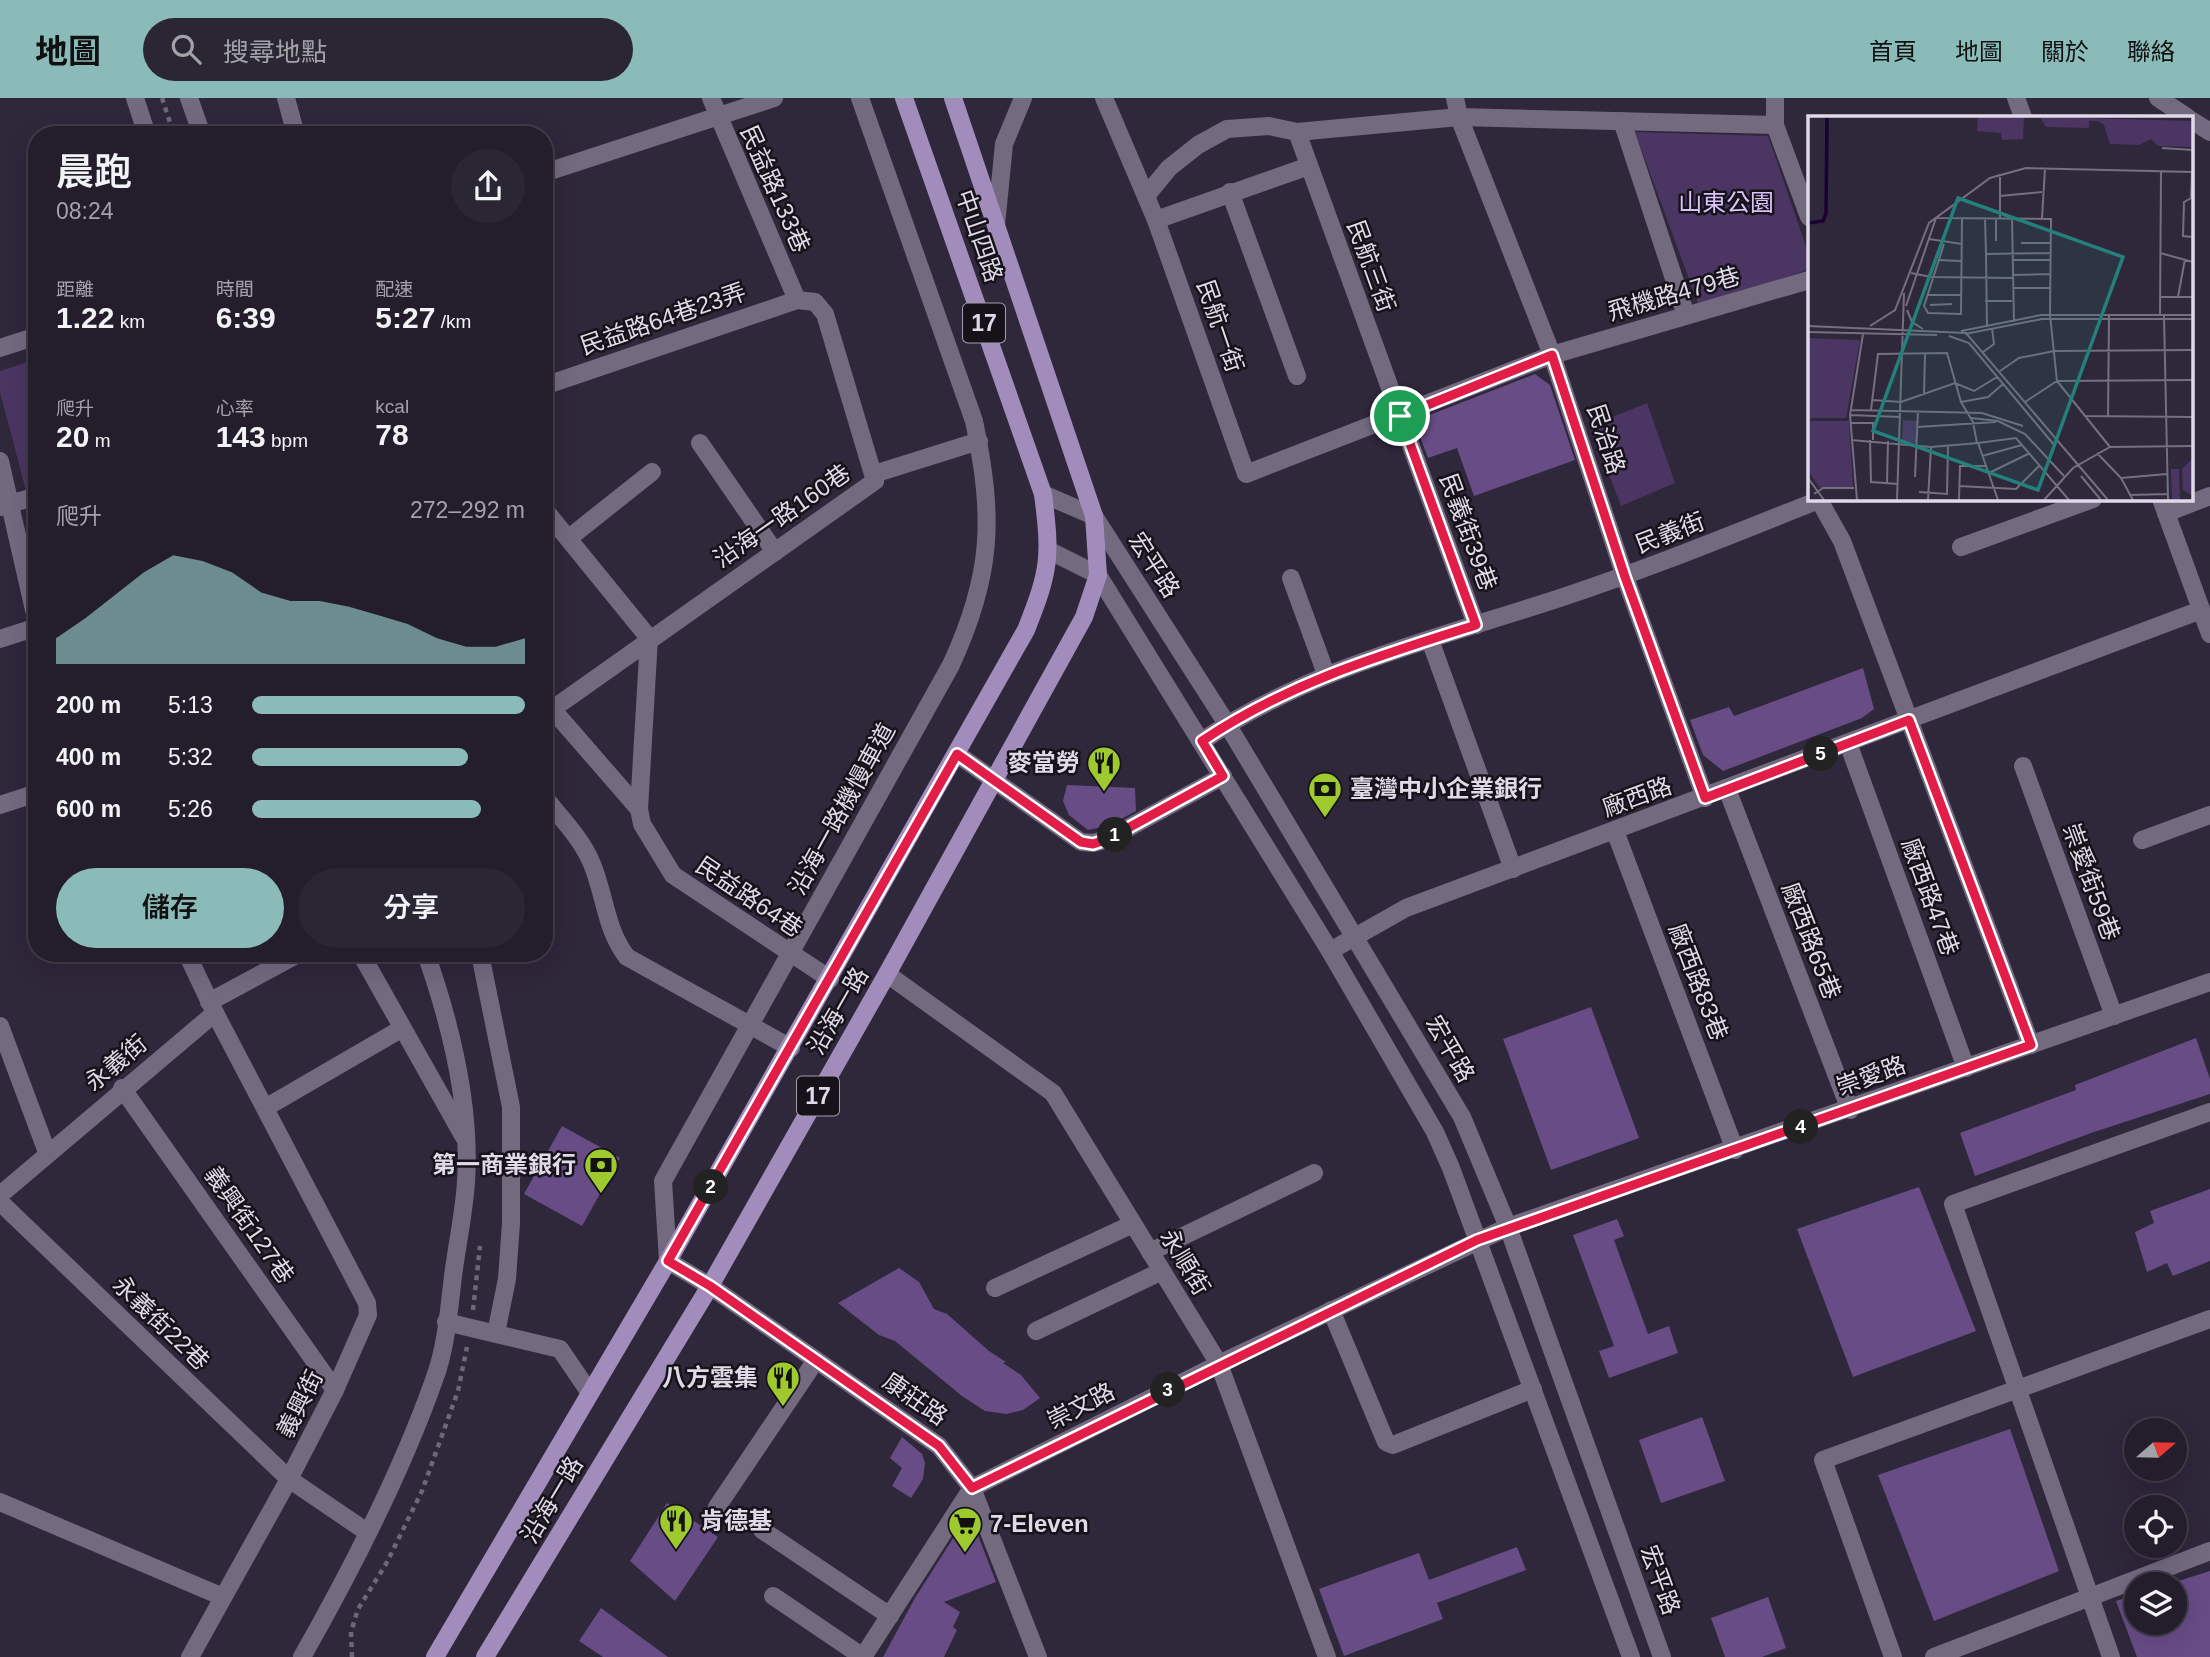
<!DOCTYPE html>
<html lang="zh-TW">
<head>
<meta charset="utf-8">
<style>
	:root { --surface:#231d2c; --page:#2b2634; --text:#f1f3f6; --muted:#a3a2a9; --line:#403b48; --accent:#8bbbb9 }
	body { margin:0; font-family:Helvetica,"Noto Sans TC",sans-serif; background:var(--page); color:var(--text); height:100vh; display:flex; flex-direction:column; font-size:26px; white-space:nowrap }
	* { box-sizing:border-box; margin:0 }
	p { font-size:23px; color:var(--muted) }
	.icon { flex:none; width:38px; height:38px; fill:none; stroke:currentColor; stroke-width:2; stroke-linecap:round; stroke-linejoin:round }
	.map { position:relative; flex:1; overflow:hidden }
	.details { position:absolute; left:28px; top:28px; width:525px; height:836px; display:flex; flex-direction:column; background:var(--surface); border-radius:28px; box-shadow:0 7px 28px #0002,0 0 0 2px var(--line) }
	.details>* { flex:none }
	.needle { width:46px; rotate:70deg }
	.controls { position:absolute; left:2124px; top:1320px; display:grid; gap:14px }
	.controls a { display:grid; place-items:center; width:63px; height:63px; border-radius:50%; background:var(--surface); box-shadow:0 7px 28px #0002,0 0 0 2px var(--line); font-size:35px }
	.pin { position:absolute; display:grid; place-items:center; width:60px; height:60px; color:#fff; margin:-30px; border:4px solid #fff; border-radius:50%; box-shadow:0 2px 7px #0007 }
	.km { position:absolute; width:35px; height:35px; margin:-18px; border-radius:50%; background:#222; color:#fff; font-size:19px; line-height:35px; text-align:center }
	.round { display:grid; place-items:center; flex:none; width:74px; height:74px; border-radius:37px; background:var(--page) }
	.overview { display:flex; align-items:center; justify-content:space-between; height:119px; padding:0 28px }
	h1 { font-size:38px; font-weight:600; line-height:52px }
	.figures { display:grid; grid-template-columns:repeat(3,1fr); gap:10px; height:119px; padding:7px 28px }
	.figures div { display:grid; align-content:center }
	.figures b { font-size:30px; font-weight:600 }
	.figures small { font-size:19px; font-weight:400 }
	.figures p { font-size:19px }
	.chart { height:196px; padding:14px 28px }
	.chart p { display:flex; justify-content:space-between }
	.chart svg { width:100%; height:126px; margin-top:7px; fill:var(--accent); opacity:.7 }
	.action { display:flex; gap:14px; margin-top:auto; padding:14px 28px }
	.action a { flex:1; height:80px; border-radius:42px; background:var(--accent); color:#111; font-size:28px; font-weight:600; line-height:80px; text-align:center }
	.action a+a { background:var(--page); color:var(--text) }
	ul { padding:0 28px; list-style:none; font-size:23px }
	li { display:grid; grid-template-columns:112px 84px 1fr; align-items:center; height:52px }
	li i { height:18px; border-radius:9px; background:var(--accent) }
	header { display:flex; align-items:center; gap:42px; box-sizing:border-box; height:98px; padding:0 35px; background:var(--accent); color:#111 }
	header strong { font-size:33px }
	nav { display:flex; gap:38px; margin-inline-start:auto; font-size:24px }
	.search { width:490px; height:63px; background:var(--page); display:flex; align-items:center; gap:18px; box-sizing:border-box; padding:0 24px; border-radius:38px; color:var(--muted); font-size:26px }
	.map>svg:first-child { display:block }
	.green { fill:#4b3562 }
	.building { fill:#674c86 }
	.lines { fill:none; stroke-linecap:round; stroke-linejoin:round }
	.path { stroke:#6e6778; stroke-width:4.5; stroke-dasharray:5 5; stroke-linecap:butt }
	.minor { stroke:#736a80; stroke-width:18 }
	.major { stroke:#a18cbb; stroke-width:18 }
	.route-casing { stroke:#fff; stroke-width:14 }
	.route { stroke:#e11d48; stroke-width:9 }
	.labels { text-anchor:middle; stroke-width:5; stroke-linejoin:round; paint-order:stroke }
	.shield { fill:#16121a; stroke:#a39eaa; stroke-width:2 }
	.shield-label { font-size:23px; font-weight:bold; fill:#dfdae7 }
	.street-label { font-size:24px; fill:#dfdae7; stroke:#16121a }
	.park-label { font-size:24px; fill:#d9c2f6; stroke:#16121a }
	.poi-label { font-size:24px; font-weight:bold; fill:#dfdae7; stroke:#16121a; text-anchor:end }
	.inset-river { fill:none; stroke:#1c0033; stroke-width:3.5 }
	.inset-road { fill:none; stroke:#756f7f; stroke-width:2 }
	.view { fill:#24807a; fill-opacity:0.15; stroke:#24807a; stroke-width:3.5 }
	.inset-edge { fill:none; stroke:#dfdae7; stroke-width:3.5 }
</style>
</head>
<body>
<header>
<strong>地圖</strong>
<div class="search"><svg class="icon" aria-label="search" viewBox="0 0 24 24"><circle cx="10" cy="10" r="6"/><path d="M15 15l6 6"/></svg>搜尋地點</div>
<nav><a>首頁</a><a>地圖</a><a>關於</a><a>聯絡</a></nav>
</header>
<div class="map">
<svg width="2210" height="1559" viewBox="0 0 2210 1559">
	<rect width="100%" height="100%" fill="#2f273a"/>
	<!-- green -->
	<g class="green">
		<polygon points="1635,34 1768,38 1809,157 1809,171 1700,211"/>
		<polygon points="37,261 37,390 26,393 0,294 0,273"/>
		<polygon points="1647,305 1675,385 1621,408 1590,328"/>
	</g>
	<!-- building -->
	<g class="building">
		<polygon points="1535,276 1550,287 1575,362 1474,398 1457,350 1428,360 1414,323"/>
		<polygon points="1863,570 1874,611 1862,620 1723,673 1703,657 1690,622 1729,609 1734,618"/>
		<polygon points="1067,687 1135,690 1136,713 1108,728 1088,732 1069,717 1063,703"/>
		<polygon points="1591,909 1639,1040 1551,1072 1503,941"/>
		<polygon points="2196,940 2210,981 2210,996 2091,1035 1975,1078 1960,1035 2076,992 2075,987"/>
		<polygon points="562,1028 620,1060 582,1128 524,1096"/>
		<polygon points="1919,1089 1976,1233 1853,1279 1797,1131"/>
		<polygon points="2210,1091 2210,1163 2173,1178 2167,1165 2147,1174 2135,1134 2154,1125 2150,1113"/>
		<polygon points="1617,1121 1624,1138 1614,1142 1648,1236 1669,1228 1678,1255 1609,1280 1599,1253 1614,1248 1573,1137"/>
		<polygon points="899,1170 919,1184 934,1211 947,1216 989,1253 1006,1264 1003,1265 1021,1277 1040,1300 1023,1312 1006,1316 985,1313 962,1298 895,1243 879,1237 838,1205"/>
		<polygon points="1702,1319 1725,1383 1661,1405 1639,1342"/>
		<polygon points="2010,1331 2059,1473 1934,1523 1878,1377"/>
		<polygon points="902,1339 922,1356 925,1365 923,1381 911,1400 892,1388 902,1370 890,1360"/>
		<polygon points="667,1405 718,1439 675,1503 630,1463"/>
		<polygon points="971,1429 976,1432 996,1484 944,1504 960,1514 953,1529 957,1532 944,1559 883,1559 915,1500 959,1431"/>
		<polygon points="1517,1449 1526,1472 1437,1505 1443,1521 1344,1558 1319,1491 1419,1455 1429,1482"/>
		<polygon points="2210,1473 2210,1559 2137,1559 2116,1503 2137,1496 2137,1524 2175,1524 2175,1484"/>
		<polygon points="1768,1499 1786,1550 1762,1559 1725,1559 1711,1520"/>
		<polygon points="601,1510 668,1559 603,1559 579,1543"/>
	</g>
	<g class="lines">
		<!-- path -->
		<g class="path">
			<polyline points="162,0 174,37"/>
			<polyline points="473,1212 480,1148"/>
			<polyline points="352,1559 351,1534 358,1511 386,1466 422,1393 458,1293 467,1249"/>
		</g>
		<!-- minor -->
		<g class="minor">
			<polyline points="135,0 147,37"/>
			<polyline points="189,0 202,37"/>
			<polyline points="286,0 296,37"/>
			<polyline points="711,0 797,202"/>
			<path d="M860,0L974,323C994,419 993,476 951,567L663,1083L668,1163L710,1188L939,1348L972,1390L1038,1559"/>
			<polyline points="1104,0 1156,122 1246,376 1552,257 1809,182"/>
			<polyline points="1455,0 1459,19 1552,257 1625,479 1705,700"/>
			<polyline points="1775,0 1775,27 1809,119"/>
			<polyline points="2016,0 2023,19"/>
			<polyline points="2158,0 2187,19"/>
			<polyline points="2191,22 2210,34"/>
			<polyline points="1622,23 1686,217"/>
			<polyline points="1297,34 1476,527"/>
			<polyline points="544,75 774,0"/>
			<polyline points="1230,94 1297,278"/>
			<polyline points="1146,98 1169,70 1198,47 1227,31 1269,28 1297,34 1459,19 1775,27"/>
			<polyline points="1156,122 1309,68"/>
			<polyline points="996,127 1004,46 1023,0"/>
			<polyline points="0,250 37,238"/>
			<polyline points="544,288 797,202 815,204 825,216 875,383 544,617"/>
			<polyline points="700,345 775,454"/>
			<polyline points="0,363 37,525"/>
			<polyline points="874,376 979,343"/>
			<polyline points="1043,396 1094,418 1227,626 1462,1019 1508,1129 1662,1559"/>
			<polyline points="2161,401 2210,536"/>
			<polyline points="0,409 37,398"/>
			<polyline points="544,411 649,540 639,711 642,726 673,777 830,881"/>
			<polyline points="2166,415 2210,398"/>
			<polyline points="569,440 652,374"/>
			<polyline points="1961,449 2093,401"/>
			<polyline points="1050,453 1098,477 1330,853 1435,1034 1451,1070 1631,1559"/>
			<polyline points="1291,480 1326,576"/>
			<polyline points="0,541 37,529"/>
			<polyline points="1430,542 1513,771"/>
			<polyline points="552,611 639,711"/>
			<path d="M1202,643C1309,570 1438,540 1560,500C1648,471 1733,436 1819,402L1842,443L2031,947"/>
			<polyline points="1848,645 1966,970"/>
			<polyline points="957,656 1081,744 1093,745 1108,741 1223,678"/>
			<polyline points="2023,668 2114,918"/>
			<polyline points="1727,691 1850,1012"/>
			<path d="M544,699C561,720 582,741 592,766C605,797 606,833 627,859L791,950"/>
			<polyline points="0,707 37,695"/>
			<polyline points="1615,733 1735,1052"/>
			<polyline points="2142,742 2210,717"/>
			<polyline points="1330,853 1406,810 2201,512"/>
			<polyline points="361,856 464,1039"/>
			<polyline points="480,856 511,1009 511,1125 507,1181 496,1235"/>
			<polyline points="887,876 1053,995 1219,1266 1327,1559"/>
			<polyline points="209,904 298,856"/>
			<polyline points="0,928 47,1054"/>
			<polyline points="122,990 335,1292"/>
			<polyline points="265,1010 401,931"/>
			<polyline points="0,1097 215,915 187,856"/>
			<polyline points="0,1104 289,1381 367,1434"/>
			<polyline points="1150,1154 1314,1075"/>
			<polyline points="995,1190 1133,1126"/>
			<polyline points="1331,1212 1386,1344 1393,1347 1533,1291"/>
			<polyline points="446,1224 560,1251 590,1295"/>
			<polyline points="1036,1233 1162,1173"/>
			<polyline points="0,1404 223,1499"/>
			<polyline points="717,1409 816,1262"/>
			<polyline points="762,1432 890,1518"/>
			<polyline points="773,1498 863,1559 972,1390 1219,1266 1508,1129 2210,884"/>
			<polyline points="190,1559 289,1381 335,1292 368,1217 367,1205 215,915"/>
			<path d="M302,1559C352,1471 400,1378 434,1282C446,1251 449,1212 453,1178C457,1147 464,1115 466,1084C471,1008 451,927 426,856"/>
			<polyline points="1893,1559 1823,1362 2210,1221"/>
			<polyline points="1934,1559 2210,1453"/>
			<polyline points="2111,1559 1953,1106 2210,1014"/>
		</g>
		<!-- major -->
		<g class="major">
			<path d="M435,1559L668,1163L1026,532C1050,472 1051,459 1043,396L904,0"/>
			<polyline points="485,1559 710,1188 887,876 1084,519 1098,477 1094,418 953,0"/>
		</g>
	</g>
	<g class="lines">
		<!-- route casing -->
		<g class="route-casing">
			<path id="route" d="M1552,257L1625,479L1705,700L1909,622L2031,947L1477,1142L972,1390L939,1348L710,1188L668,1163L957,656L1081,744L1093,746L1108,741L1223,678L1202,643C1288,585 1378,558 1476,527L1400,318Z"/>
		</g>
		<!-- route -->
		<use href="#route" class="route"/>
	</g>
	<!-- icons -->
	<defs>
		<g id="restaurant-pin" transform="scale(1.75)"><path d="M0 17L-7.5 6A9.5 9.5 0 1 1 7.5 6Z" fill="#9eca2f" stroke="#16121a"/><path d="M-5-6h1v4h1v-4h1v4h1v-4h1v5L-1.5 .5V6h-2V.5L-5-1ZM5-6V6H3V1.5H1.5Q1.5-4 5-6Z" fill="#111"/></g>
		<g id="bank-pin" transform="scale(1.75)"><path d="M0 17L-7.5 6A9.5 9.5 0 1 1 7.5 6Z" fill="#9eca2f" stroke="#16121a"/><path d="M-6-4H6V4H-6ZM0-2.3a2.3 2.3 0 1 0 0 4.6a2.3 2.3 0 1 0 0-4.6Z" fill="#111"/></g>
		<g id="supermarket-pin" transform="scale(1.75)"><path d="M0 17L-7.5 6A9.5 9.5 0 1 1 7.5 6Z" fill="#9eca2f" stroke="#16121a"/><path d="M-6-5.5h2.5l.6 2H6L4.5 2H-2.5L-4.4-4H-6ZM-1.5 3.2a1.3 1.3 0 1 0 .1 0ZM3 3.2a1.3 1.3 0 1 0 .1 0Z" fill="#111"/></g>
	</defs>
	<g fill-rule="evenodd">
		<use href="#restaurant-pin" x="1104" y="665"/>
		<use href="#bank-pin" x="1325" y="691"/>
		<use href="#bank-pin" x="601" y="1067"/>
		<use href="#restaurant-pin" x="783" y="1280"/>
		<use href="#restaurant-pin" x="676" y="1423"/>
		<use href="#supermarket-pin" x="965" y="1426"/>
	</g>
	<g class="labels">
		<!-- shield labels -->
		<g class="shield">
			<rect x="963" y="205.5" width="42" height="39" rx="5"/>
			<rect x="797" y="978.5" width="42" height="39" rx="5"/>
		</g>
		<g class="shield-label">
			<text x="984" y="233">17</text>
			<text x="818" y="1006">17</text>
		</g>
		<!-- street labels -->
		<g class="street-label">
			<text transform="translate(775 91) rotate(66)" y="8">民益路133巷</text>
			<text transform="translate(979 138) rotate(71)" y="8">中山四路</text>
			<text transform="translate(1371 168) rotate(70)" y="8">民航三街</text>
			<text transform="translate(1674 196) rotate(-16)" y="8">飛機路479巷</text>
			<text transform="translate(663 221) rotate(-19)" y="8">民益路64巷23弄</text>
			<text transform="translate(1220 228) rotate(71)" y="8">民航一街</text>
			<text transform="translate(1606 341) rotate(72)" y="8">民治路</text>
			<text transform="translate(782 418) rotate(-35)" y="8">沿海一路160巷</text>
			<text transform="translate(1468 434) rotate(70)" y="8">民義街39巷</text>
			<text transform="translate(1670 435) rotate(-21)" y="8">民義街</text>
			<text transform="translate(1154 467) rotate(57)" y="8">宏平路</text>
			<text transform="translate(1637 699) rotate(-20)" y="8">廠西路</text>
			<text transform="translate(842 711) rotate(-61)" y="8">沿海一路機慢車道</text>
			<text transform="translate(2091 784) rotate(70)" y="8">崇愛街59巷</text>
			<text transform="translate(749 799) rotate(34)" y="8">民益路64巷</text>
			<text transform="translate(1930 799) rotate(70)" y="8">廠西路47巷</text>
			<text transform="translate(1811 843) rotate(69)" y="8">廠西路65巷</text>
			<text transform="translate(1698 884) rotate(69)" y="8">廠西路83巷</text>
			<text transform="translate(838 913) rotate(-60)" y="8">沿海一路</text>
			<text transform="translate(1450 951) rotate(60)" y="8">宏平路</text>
			<text transform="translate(116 965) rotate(-40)" y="8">永義街</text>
			<text transform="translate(1871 978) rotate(-20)" y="8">崇愛路</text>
			<text transform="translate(249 1127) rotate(55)" y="8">義興街127巷</text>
			<text transform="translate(1185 1164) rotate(59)" y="8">永順街</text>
			<text transform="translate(161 1225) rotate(44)" y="8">永義街22巷</text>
			<text transform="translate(915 1301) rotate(35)" y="8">康莊路</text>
			<text transform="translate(300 1306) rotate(-63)" y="8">義興街</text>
			<text transform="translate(1081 1308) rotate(-27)" y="8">崇文路</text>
			<text transform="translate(552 1402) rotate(-59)" y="8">沿海一路</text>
			<text transform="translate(1660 1482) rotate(70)" y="8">宏平路</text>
		</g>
		<!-- park labels -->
		<g class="park-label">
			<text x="1726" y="113">山東公園</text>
		</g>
		<!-- poi labels -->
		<g class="poi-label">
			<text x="1080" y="673">麥當勞</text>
			<text x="1350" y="699" text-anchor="start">臺灣中小企業銀行</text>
			<text x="576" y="1075">第一商業銀行</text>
			<text x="758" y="1288">八方雲集</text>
			<text x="700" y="1431" text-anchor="start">肯德基</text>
			<text x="990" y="1434" text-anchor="start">7-Eleven</text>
		</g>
	</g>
	<!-- overview -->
	<g transform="translate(1808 18)">
		<rect width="385" height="385" fill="#2f273a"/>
		<path d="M170,1H216L215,23L194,24L193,17L169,15ZM232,1L385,5V31L350,30L343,23L331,29L302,28L296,9L290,5H281V12L238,11ZM0,222L52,224L38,302H0ZM95,304L109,305L108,327L94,326ZM0,305H41L45,371L12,372L0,355ZM385,342V380L375,374L374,353ZM363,353H371L372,384H364Z" fill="#4b3562"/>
		<path class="inset-river" d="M0,107L15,105L18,97L19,1"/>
		<path class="inset-road" d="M354,32L385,34M192,58V102M192,80L234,76M383,81L384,56M385,81L376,86L375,120L385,121M129,102L243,103L242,199L249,265L302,331M177,102L178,138M188,102V125M204,102L206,206M234,102L237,52M121,123L154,128M213,127H243M136,128L116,190L120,197L153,198L154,102M352,137L385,146M130,144L153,145M204,144H243M103,157L123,161L205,162M204,159L243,158M205,172H243M119,179H153M352,181H385M370,181L377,143M177,185H204M122,189L144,188M98,190L128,102M99,194L104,206L115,213M352,199L353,55M356,200L360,384M0,210L158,217L300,384M62,210L87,194L121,107L182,62L218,52L385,56M179,211L178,138L243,137M153,215L233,199H385M0,216L129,219M157,218L234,203H385M141,220L161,227L247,330M175,236L186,228L184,212M192,255L211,242L246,235L385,234M116,278L117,238M64,284L93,286L147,267L166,275L189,261M153,286L180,281L195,268M217,286L249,265L385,264M43,294L174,297L215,310M63,294L70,238L139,237L153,286L165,306L169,327M42,299L93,301M276,300L385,301M300,301L301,200M163,302L190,305L217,318L256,360M42,307H65V324M109,311L188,306M43,324L123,331L170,327L190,384M62,324L63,366L90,368M170,327L208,322L261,384M289,337L313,362M174,340L214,329M181,357L222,337M273,360L293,384M107,361L110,295M0,362L16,384M313,362L359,358M313,362L325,384M79,367L80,325M151,370L208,373L232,349M111,376L139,378L140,329M6,378L15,372H46M321,379L360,378M49,384L42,299L55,218M89,384L96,177M120,384L123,331M151,384L152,350H178M236,384L265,352L302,331L385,330"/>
		<path class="view" d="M150,82L315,141L230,374L65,315Z"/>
		<rect width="385" height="385" class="inset-edge"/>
	</g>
</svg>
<div class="controls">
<a><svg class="needle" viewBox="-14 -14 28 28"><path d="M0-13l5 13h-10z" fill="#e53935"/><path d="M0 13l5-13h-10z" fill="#a3a2a9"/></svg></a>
<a><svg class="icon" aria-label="locate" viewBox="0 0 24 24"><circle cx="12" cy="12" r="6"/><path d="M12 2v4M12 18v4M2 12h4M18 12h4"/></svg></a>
<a><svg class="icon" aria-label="layers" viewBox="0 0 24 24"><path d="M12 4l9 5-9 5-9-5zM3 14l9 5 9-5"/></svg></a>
</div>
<div class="pin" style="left:1400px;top:318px;background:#1e9e55"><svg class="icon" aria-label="arrive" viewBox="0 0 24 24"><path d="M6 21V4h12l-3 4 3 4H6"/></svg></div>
<b class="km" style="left:1115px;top:737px">1</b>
<b class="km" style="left:711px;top:1089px">2</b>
<b class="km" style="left:1168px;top:1292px">3</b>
<b class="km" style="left:1801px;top:1029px">4</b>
<b class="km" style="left:1821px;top:656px">5</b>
<section class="details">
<div class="overview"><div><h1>晨跑</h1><p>08:24</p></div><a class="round"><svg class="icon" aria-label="share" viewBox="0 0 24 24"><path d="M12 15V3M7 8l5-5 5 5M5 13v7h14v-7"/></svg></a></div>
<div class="figures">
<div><p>距離</p><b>1.22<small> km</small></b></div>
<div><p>時間</p><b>6:39</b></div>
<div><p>配速</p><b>5:27<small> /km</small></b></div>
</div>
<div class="figures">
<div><p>爬升</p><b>20<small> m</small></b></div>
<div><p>心率</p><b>143<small> bpm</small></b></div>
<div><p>kcal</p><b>78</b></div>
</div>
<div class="chart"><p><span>爬升</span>272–292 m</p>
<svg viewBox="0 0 160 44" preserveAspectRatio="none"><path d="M0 44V35L10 28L20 20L30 12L40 6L50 8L60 12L70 19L80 22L90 22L100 24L110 27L120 30L130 35L140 38L150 38L160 35V44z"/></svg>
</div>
<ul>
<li><b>200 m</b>5:13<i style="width:100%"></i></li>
<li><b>400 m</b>5:32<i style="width:79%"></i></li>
<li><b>600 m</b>5:26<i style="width:84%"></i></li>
</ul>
<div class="action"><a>儲存</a><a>分享</a></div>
</section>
</div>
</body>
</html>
